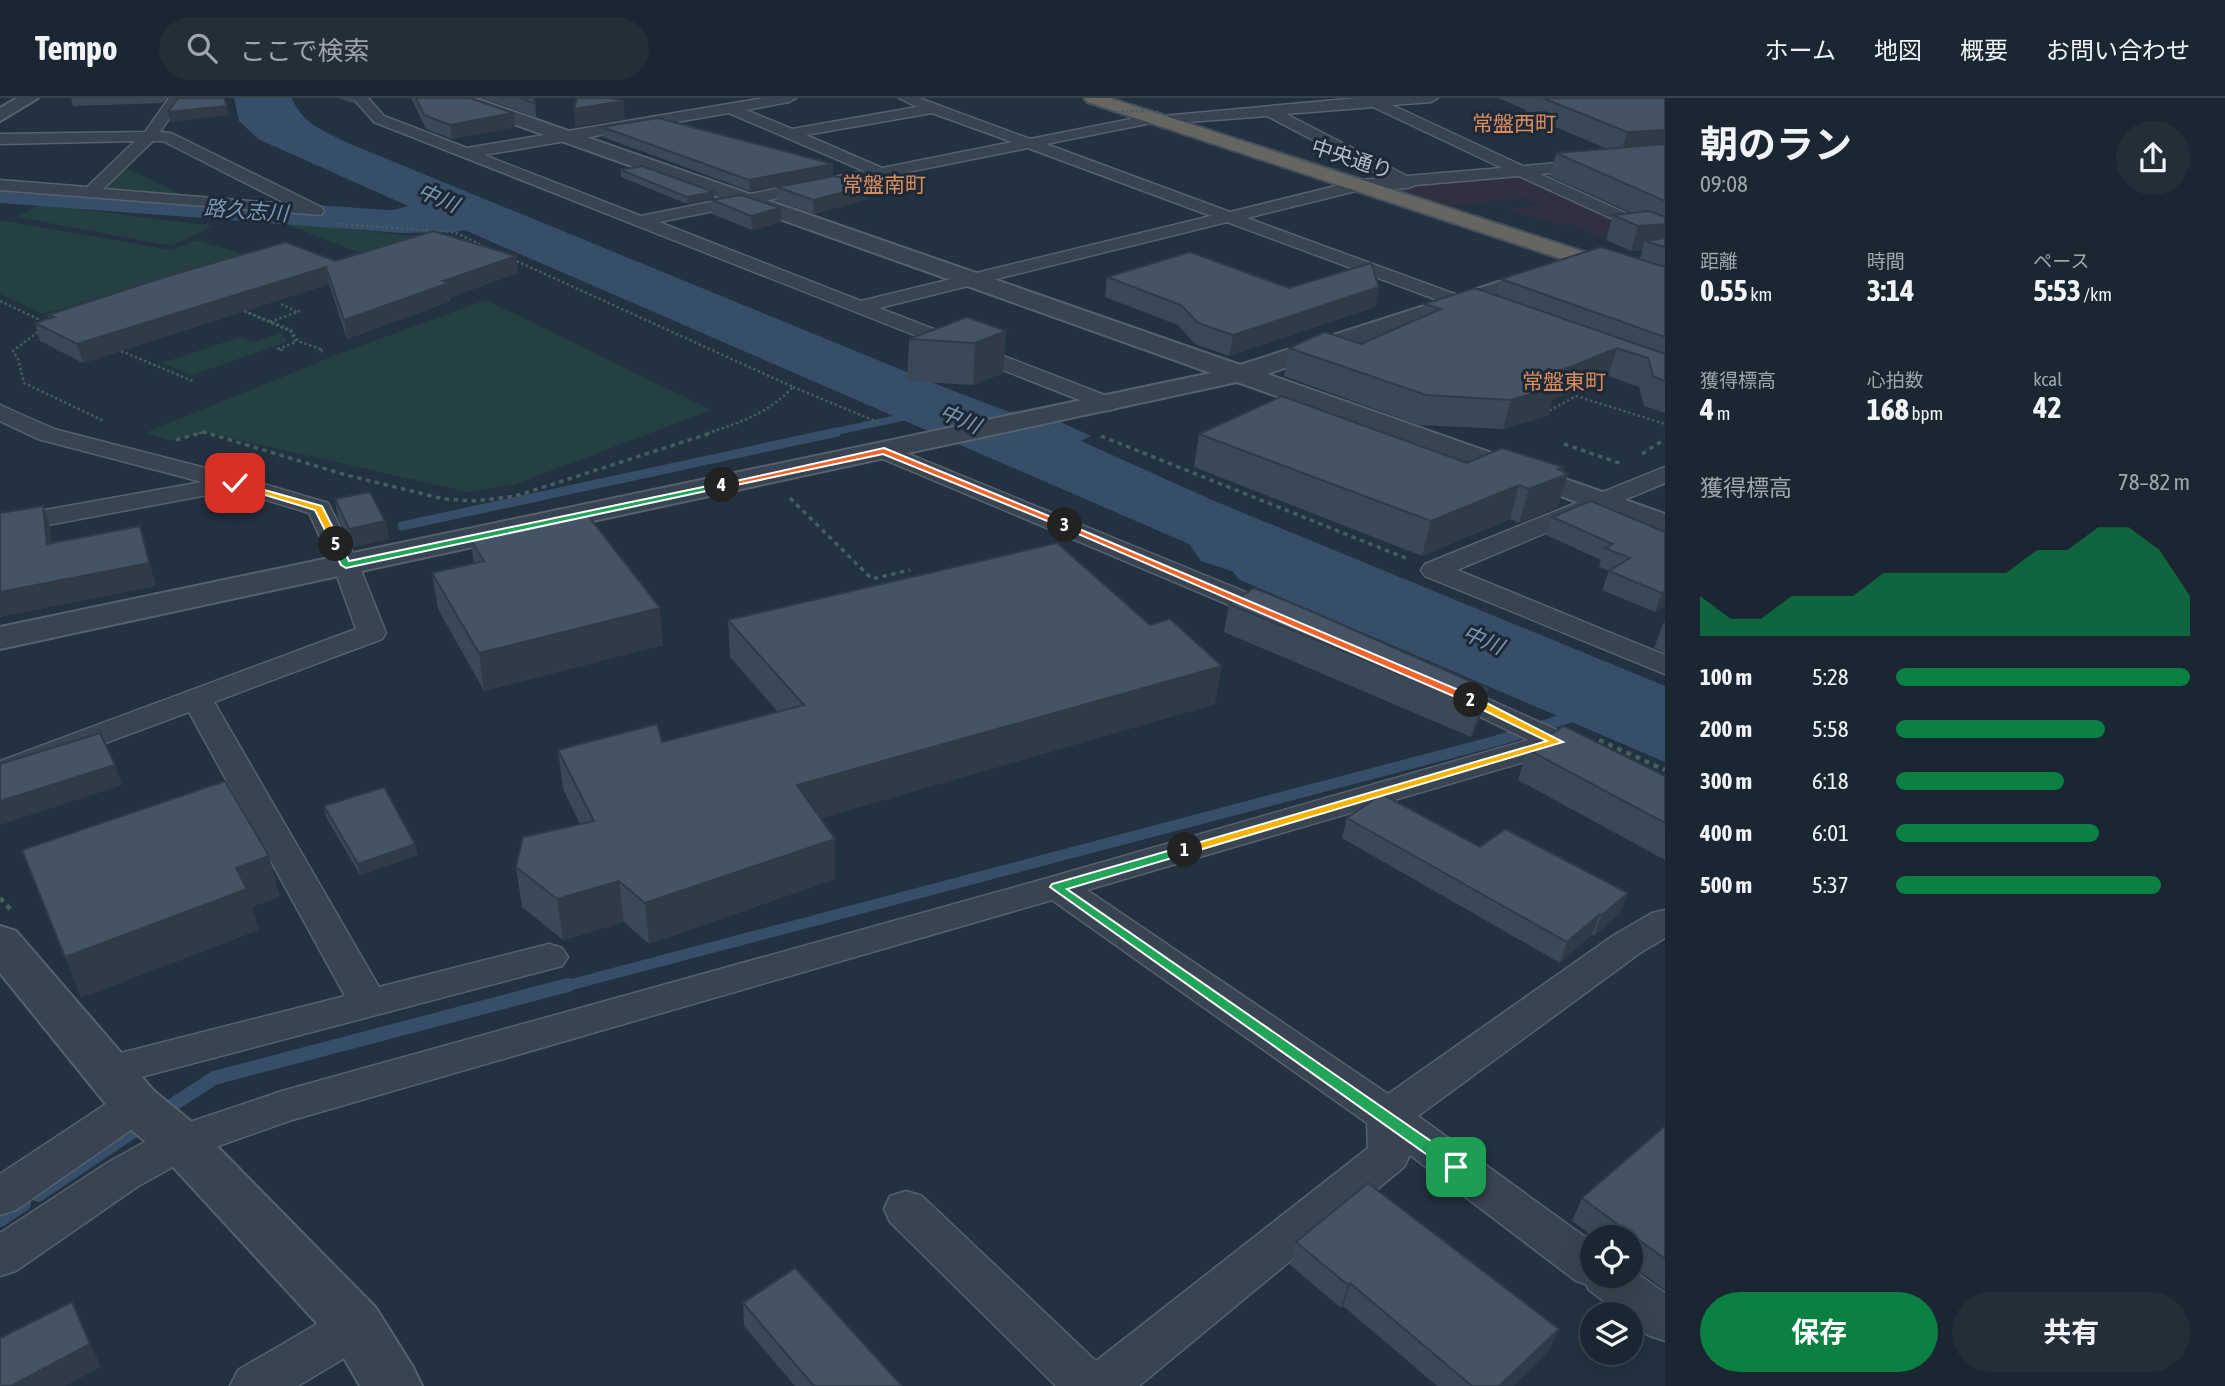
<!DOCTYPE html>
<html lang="ja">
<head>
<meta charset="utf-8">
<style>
	:root { --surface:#1a2631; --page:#232e39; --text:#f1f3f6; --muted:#9fa5ab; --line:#38434d; --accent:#0b8043 }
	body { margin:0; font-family:"Asap Condensed","Noto Sans JP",sans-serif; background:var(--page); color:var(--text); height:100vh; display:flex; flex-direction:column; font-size:26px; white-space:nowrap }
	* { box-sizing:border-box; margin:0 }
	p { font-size:23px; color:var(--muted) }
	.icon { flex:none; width:38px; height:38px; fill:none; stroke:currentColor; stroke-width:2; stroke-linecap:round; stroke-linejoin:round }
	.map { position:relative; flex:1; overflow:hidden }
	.panel { display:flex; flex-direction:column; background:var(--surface); width:560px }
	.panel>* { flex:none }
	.buttons { position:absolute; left:1580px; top:1127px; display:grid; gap:14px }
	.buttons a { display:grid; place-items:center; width:63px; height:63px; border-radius:50%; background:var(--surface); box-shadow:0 7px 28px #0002,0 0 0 2px var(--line); font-size:35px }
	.pin { position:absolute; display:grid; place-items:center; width:60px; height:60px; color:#fff; margin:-30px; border-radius:14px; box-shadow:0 4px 10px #0006 }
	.km { position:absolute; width:35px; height:35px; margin:-18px; border-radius:50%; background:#222; color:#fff; font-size:19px; line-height:35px; text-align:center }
	.round { display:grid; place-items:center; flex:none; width:74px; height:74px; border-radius:37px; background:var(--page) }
	.summary { display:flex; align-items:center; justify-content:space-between; height:119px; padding:0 35px }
	h1 { font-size:38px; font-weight:700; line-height:52px }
	.stats { display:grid; grid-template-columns:repeat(3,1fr); gap:10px; height:119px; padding:7px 35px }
	.stats div { display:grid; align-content:center }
	.stats b { font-size:30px; font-weight:700 }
	.stats small { font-size:19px; font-weight:400 }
	.stats p { font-size:19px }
	.chart { height:196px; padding:14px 35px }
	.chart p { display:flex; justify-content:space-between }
	.chart svg { width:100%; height:126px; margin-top:7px; fill:var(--accent); opacity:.7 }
	.cta { display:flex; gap:14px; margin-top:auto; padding:14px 35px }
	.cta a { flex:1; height:80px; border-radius:42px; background:var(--accent); color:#fff; font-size:28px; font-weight:700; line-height:80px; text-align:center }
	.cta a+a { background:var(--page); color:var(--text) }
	ul { padding:0 35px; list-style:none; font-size:23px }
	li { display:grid; grid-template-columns:112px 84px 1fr; align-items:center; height:52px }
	li i { height:18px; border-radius:9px; background:var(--accent) }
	header { display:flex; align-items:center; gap:42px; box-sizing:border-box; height:98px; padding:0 35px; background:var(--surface); border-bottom:2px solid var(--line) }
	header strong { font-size:33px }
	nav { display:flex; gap:38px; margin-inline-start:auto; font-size:24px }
	.search { width:490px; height:63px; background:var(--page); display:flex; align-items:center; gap:18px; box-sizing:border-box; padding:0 24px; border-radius:38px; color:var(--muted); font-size:26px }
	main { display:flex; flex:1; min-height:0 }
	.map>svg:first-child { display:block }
	.medical { fill:#313041 }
	.green { fill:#254042 }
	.water { fill:#364e69 }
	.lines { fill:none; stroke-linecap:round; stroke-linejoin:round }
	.stream-far3 { stroke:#364e69; stroke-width:7 }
	.stream-far2 { stroke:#364e69; stroke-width:9 }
	.stream-far1 { stroke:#364e69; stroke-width:11 }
	.stream { stroke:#364e69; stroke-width:14 }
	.river { fill:#364e69; fill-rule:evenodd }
	.minor-casing { stroke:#56616e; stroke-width:3 }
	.tertiary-casing { stroke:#56616e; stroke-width:4 }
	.trunk-casing { stroke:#434e5b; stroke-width:4 }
	.path-far2 { stroke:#445d5f; stroke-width:2.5; stroke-dasharray:2.5 2.5; stroke-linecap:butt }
	.path-far1 { stroke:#445d5f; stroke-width:3.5; stroke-dasharray:4.5 4.5; stroke-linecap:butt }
	.path { stroke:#445d5f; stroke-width:4.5; stroke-dasharray:5 5; stroke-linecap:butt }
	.minor { fill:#384451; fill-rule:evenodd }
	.tertiary { fill:#384451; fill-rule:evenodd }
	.trunk { fill:#666562; fill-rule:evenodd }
	.path-bridge { stroke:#445d5f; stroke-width:2.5; stroke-dasharray:2.5 2.5; stroke-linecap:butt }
	.wall { fill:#3a4857 }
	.shaded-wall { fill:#303b47 }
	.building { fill:#445465; stroke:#303b47; stroke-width:2 }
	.split-1 { fill:#22a559; stroke:#fff; stroke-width:2 }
	.split-2 { fill:#f5b400; stroke:#fff; stroke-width:2 }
	.split-3 { fill:#f0652b; stroke:#fff; stroke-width:2 }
	.split-4 { fill:#f0652b; stroke:#fff; stroke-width:2 }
	.split-5 { fill:#22a559; stroke:#fff; stroke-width:2 }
	.split-6 { fill:#f5b400; stroke:#fff; stroke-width:2 }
	.labels { text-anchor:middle; stroke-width:6; stroke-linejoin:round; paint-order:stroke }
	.far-neighbourhood-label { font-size:21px; fill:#dc8d5e; stroke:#1d2936 }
	.far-street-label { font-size:21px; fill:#b4becb; stroke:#1d2936 }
	.far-water-label { font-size:21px; font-style:italic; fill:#7a97b4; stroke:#1d2936 }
</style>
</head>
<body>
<header>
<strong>Tempo</strong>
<div class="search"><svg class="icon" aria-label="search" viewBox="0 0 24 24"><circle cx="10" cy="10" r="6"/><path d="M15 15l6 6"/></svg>ここで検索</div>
<nav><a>ホーム</a><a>地図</a><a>概要</a><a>お問い合わせ</a></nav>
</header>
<main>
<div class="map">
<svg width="1665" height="1288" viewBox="0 0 1665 1288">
	<rect width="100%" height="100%" fill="#233241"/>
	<!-- medical -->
	<polygon class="medical" points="1518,75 1642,135 1600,140 1572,126 1560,127 1507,112 1538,107 1525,100 1452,108 1391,89"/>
	<!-- green -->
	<g class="green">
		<polygon points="126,70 180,96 178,98 104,92"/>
		<polygon points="40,106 213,128 172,148 17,119"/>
		<polygon points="0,122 171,152 196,142 244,156 43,216 0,196"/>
		<polygon points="281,124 441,141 363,156"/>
		<polygon points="486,202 711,312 516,386 468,394 204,334 172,343 145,335 341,255"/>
		<polygon points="282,235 287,244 192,277 162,265 240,239 254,244"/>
	</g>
	<!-- water -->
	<path class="water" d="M234,0H292C302,26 324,33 348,45L941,288L1009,314L1032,311L1091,338L1081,343L1212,402L1665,588V664L1240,482L1232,473L1201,463L1189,446L460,130L366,123L370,119L408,108L258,41L239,23Z"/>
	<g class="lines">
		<!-- stream-far3 -->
		<polyline class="stream-far3" points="829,335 909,318"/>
		<!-- stream-far2 -->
		<polyline class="stream-far2" points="402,428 837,334"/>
		<!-- stream-far1 -->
		<polyline class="stream-far1" points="562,889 1496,643 1577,617"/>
		<!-- stream -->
		<g class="stream">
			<polyline points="160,1015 214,980 568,887"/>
			<polyline points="38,1097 144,1026"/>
			<polyline points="0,1122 24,1106"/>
		</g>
		<!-- river -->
		<polygon class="river" points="0,85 402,113 456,112 469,115 474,123 469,131 456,134 402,135 0,105"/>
		<!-- minor casing -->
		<g class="minor-casing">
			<g id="minor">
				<path d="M169,0H183L160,34L171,35L321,109L324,113L321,117L0,92V82L87,89L135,43L0,46V36L145,34ZM153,43H163L287,106L103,91Z"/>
				<path d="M353,0H368L384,18L467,50L764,0H796L789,4L746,12L792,31L917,9L899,0H919L1030,41L1156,16L1162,18L1358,0H1438L1431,4L1392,7L1523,68L1665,55V65L1540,76L1665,133V145L1519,78L1415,87L1408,90L1360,92L1247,120L1493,210L1496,214L1493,218L1486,220L1227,124L879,210L1115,301L1118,306L1115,311L1107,313L374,24ZM1373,9L1502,70L1407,78L1286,16ZM729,15L864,73L641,118L484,57ZM932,15L1012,44L882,70L806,37ZM1267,18L1386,80L1360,82L1230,114L1046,46L1156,24L1162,26ZM1028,50L1211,118L861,203L659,124Z"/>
				<polygon points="0,307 54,331 244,380 328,405 359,467 386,535 382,541 214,604 379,889 549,846 562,850 568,859 562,868 107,988 93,984 87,973 93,962 345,898 189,614 0,684 0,663 356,531 333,467 309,415 234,392 0,436 0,420 202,384 38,341 0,323"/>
				<polygon points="884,346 1287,511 1291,517 1287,523 1277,525 1267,523 876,358 872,353 876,348"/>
				<polygon points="1665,369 1665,385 1457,472 1665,557 1665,576 1425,478 1421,472 1425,466"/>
				<polygon points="1446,582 1577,641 1582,648 1577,655 1566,657 1555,655 1087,792 1388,996 1614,837 1652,815 1665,812 1665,840 1640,855 1418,1018 1592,1144 1592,1178 1631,1178 1631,1171 1665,1195 1665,1243 1648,1237 1631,1224 1631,1216 1621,1216 1589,1192 1586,1186 1576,1183 1410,1057 1404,1069 1139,1288 1056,1288 890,1124 884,1111 890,1098 906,1093 922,1098 1096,1263 1368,1050 1367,1025 1052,802 289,1023 196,1056 137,1089 16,1173 0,1178 0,1135 107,1065 166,1032 282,993 1044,781 1528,642 1435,597 1431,591 1435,585"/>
				<polygon points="136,991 151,996 157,1007 151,1018 16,1112 0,1117 0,1076 121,996"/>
				<polygon points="356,1207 373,1213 380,1228 373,1243 298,1288 230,1288 238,1272 339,1213"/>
			</g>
		</g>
		<!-- tertiary casing -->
		<g class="tertiary-casing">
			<g id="tertiary">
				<polygon points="17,0 38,0 0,23 0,10"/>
				<polygon points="449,0 474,0 1240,267 1539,171 1555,171 1558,176 1555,181 1267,276 1665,416 1665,435 1237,284 0,551 0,529 1211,275 452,4"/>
				<polygon points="0,828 16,833 154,993 199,1030 376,1210 413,1269 422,1288 360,1288 336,1246 163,1058 118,1021 0,875"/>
			</g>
		</g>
		<!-- trunk casing -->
		<g class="trunk-casing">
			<polygon id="trunk" points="1084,0 1110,0 1665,180 1665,195 1087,4"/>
		</g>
		<!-- path-far2 -->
		<g class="path-far2">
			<polyline points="336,126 454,134 488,150"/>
			<path d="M512,161L793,289C768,315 742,324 708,335"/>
			<polyline points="0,203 38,221 38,234 13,253 18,261 24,285 104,323"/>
			<polyline points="281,206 297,214"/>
			<polyline points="239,211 290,233 296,244 278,251 284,253"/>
			<polyline points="270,224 300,213"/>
			<polyline points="121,253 195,284"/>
			<polyline points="793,289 880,325"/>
			<polyline points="1545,315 1576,298 1665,326"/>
			<polyline points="199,335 208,335"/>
		</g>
		<!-- path-far1 -->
		<g class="path-far1">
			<polyline points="1101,338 1408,461"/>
			<polyline points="176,342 204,334 346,377 444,401 475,403 516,398 714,334"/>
			<polyline points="1564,346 1622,366"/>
			<polyline points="1642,356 1665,341"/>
			<polyline points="790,400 872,481 910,472"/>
		</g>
		<!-- path -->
		<g class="path">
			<polyline points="1599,642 1665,672"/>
			<polyline points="0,800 11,812"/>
		</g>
		<!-- minor -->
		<use href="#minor" class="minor"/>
		<!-- tertiary -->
		<use href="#tertiary" class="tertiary"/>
		<!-- trunk -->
		<use href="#trunk" class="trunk"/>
		<!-- path-bridge -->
		<g class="path-bridge">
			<polyline points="1116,14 1149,12 1169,18"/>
			<polyline points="240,211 291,232 298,243 323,252 318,254"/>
		</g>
	</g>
	<!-- wall -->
	<g class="wall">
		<polygon points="71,0 167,0 162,5 73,8"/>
		<polygon points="339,0 354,0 355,6"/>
		<polygon points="411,0 470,0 513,15 515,29 452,41 426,31"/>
		<polygon points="482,0 535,0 536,19"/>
		<polygon points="1498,0 1665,0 1665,315 1644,308 1639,289 1608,278 1552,302 1548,318 1503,331 1419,327 1284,278 1289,250 1361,246 1421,220 1424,206 1497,197 1501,181 1640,161 1642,152 1631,153 1606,142 1613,117 1632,115 1550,78 1556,55 1607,51 1525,16 1526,12"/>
		<polygon points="602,29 833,77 750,93 603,39"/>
		<polygon points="621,72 714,94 714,101 687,106 621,79"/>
		<polygon points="777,89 868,101 814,116 777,103"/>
		<polygon points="712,102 781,110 781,124 752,132 712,116"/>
		<polygon points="516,158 518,175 451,199 451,203 347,241 329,186 83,265 40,243 35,225 49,221 48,217 335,163"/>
		<polygon points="1107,179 1289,190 1375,209 1229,258 1195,246 1178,227 1105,199"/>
		<polygon points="1006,233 1003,275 973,287 907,283 909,241"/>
		<polygon points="1199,336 1467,365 1563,369 1558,409 1519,425 1510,421 1422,458 1194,369"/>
		<polygon points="335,401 385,423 389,441 353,449 338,420"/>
		<polygon points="1552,419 1665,434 1665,508 1655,514 1602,492 1609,473 1599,469 1601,462 1546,437"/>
		<polygon points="470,441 663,547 484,593 438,511 432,475 474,465"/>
		<polygon points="1229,506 1488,591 1480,620 1471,639 1224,534"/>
		<polygon points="728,522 1215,606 821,720 835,741 835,781 649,846 624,824 563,842 522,809 516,769 580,726 563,691 558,652 662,644 778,614 730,559"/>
		<polygon points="1665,524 1665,555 1654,550 1663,526"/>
		<polygon points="1527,651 1665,678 1665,762 1518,682"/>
		<polygon points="324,708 418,757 360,777 326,719"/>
		<polygon points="1347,720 1628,795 1620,815 1594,838 1592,836 1560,865 1342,740"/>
		<polygon points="1665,1028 1665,1192 1631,1167 1631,1139 1594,1139 1572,1123 1582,1100"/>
		<polygon points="1296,1144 1559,1231 1548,1254 1513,1288 1437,1288 1343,1208 1341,1210 1290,1167"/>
		<polygon points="743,1205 902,1288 795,1288 744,1228"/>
	</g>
	<!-- shaded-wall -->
	<g class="shaded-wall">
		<polygon points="623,3 625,21 575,29 574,11"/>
		<polygon points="227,8 229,17 170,24 168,14"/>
		<polygon points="513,15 515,29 452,41 450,27"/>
		<polygon points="1665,32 1665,53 1621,56 1627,34"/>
		<polygon points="833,66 833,77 750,93 749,82"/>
		<polygon points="868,88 868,101 814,116 813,102"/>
		<polygon points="714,94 714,101 687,106 687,99"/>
		<polygon points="781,110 781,124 752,132 751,118"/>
		<polygon points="1665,126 1665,149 1645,143 1642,152 1631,153 1638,128"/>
		<polygon points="516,158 518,175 451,199 451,203 347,241 344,222 443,183"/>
		<polygon points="326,169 329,186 83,265 77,246"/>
		<polygon points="1379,189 1375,209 1229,258 1233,237"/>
		<polygon points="1006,233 1003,275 973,287 975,245"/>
		<polygon points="1617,250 1608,278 1552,302 1548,318 1503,331 1511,302 1538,282"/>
		<polygon points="1563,369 1560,379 1568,376 1558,409 1519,425 1529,391 1558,371"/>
		<polygon points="1519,387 1510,421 1422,458 1431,423"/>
		<polygon points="43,408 50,429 54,468 47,446"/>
		<polygon points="385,423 389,441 353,449 349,431"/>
		<polygon points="140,428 156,488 0,519 0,494"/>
		<polygon points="1665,493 1665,508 1655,514 1662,495"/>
		<polygon points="660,510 663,547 484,593 479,555"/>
		<polygon points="1222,568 1215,606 798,727 797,687"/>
		<polygon points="1488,591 1480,620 1471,639 1480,609"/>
		<polygon points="115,667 122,687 0,727 0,703"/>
		<polygon points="835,741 835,781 649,846 645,805"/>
		<polygon points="415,746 418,757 360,777 358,766"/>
		<polygon points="269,758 280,799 252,809 259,832 81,900 65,859 236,770"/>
		<polygon points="619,783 624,824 563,842 557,801"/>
		<polygon points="1628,795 1620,815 1594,838 1602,817"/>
		<polygon points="1600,816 1592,836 1560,865 1567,844"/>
		<polygon points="1350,1185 1343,1208 1341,1210 1348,1187"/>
		<polygon points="72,1204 101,1269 65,1288 11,1288"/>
		<polygon points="1559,1231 1548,1254 1513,1288 1499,1288"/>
	</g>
	<!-- building -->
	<g class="building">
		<polygon points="178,0 224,0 227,8 168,14"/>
		<polygon points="416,0 470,0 513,15 450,27 424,17"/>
		<polygon points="520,0 534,0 534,5"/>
		<polygon points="577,0 611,0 623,3 574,11"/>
		<polygon points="1543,0 1665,0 1665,32 1627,34"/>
		<polygon points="658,20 833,66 749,82 602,29"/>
		<polygon points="1665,46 1665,103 1556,55"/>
		<polygon points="642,68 714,94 687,99 621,72"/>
		<polygon points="835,78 868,88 813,102 777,89"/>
		<polygon points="741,97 781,110 751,118 712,102"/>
		<polygon points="1649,113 1665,119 1665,126 1638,128 1613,117"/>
		<polygon points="433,133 516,158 443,183 449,185 344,222 326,169 77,246 35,225 54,219 48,217 168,178 286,144 335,163"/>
		<polygon points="1665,140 1665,149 1645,143"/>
		<polygon points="1601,149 1665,169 1665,239 1501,181"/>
		<polygon points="1190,154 1289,190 1371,165 1379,189 1233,237 1198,225 1181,207 1107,179"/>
		<polygon points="1475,190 1665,256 1665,283 1653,278 1648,260 1617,250 1538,282 1556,288 1511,302 1426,297 1289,250 1325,234 1361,246 1441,211 1424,206"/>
		<polygon points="967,219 1006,233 975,245 909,241"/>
		<polygon points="1282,298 1467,365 1502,350 1563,369 1558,371 1568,376 1529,391 1519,387 1431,423 1199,336"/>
		<polygon points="370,394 385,423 349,431 335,401"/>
		<polygon points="1591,403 1665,434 1665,493 1662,495 1609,473 1630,460 1605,450 1613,446 1552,419"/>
		<polygon points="43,408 47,446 140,428 149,465 0,494 0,415"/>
		<polygon points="586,415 660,510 479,555 432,475 484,463 470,441"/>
		<polygon points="1057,445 1150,527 1170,521 1222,568 797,687 835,741 645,805 619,783 557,801 516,769 523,739 594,723 558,652 657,626 662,644 804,607 728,522"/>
		<polygon points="1254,490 1306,511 1488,591 1480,609 1229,506"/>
		<polygon points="1564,628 1665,678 1665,725 1527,651"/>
		<polygon points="100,635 115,667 0,703 0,666"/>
		<polygon points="225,683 269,758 236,770 247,791 65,859 22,752"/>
		<polygon points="384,689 415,746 358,766 324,708"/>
		<polygon points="1382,696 1480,749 1505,731 1628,795 1602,817 1600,816 1567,844 1347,720"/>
		<polygon points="1665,1028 1665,1161 1582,1100"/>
		<polygon points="1368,1085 1559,1231 1499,1288 1472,1288 1350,1185 1348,1187 1296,1144"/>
		<polygon points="795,1170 902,1288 814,1288 743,1205"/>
		<polygon points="72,1204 90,1246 11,1288 0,1288 0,1240"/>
	</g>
	<!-- split-1 -->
	<polygon class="split-1" points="1185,748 1191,752 1189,755 1067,791 1461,1064 1464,1069 1461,1073 1450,1073 1050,789 1052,786"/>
	<!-- split-2 -->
	<polygon class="split-2" points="1467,599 1475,599 1563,644 1189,755 1185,756 1178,752 1180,750 1547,643 1467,604"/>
	<!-- split-3 -->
	<polygon class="split-3" points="1065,425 1475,599 1477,602 1467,604 1062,429 1060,427"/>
	<!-- split-4 -->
	<polygon class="split-4" points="884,350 1068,426 1070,427 1062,429 883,356 722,390 718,387"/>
	<!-- split-5 -->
	<polygon class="split-5" points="722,385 725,385 725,389 346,470 341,467 331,446 340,444 349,463"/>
	<!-- split-6 -->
	<polygon class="split-6" points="232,383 322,408 341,446 333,448 315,412 232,387"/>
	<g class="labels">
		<!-- far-neighbourhood labels -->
		<g class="far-neighbourhood-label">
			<text x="1514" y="33">常盤西町</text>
			<text x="884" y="94">常盤南町</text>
			<text x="1564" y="291">常盤東町</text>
		</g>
		<!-- far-street labels -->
		<g class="far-street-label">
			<text transform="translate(1352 61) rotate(18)" y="7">中央通り</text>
		</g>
		<!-- far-water labels -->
		<g class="far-water-label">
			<text transform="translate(438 100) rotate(23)" y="7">中川</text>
			<text transform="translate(246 113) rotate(4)" y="7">路久志川</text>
			<text transform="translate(960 321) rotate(23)" y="7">中川</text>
			<text transform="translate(1483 542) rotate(23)" y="7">中川</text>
		</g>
	</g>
</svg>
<div class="buttons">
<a><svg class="icon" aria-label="locate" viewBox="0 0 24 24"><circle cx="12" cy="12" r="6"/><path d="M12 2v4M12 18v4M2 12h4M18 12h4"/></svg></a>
<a><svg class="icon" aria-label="layers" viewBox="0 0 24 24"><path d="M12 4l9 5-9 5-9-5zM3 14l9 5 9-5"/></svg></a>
</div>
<div class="pin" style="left:1456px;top:1069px;background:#1e9e55"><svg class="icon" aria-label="arrive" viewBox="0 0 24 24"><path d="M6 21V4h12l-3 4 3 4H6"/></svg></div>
<div class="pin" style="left:235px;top:385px;background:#d93025"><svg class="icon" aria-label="check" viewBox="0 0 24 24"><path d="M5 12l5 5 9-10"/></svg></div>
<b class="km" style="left:1185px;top:752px">1</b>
<b class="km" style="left:1471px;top:602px">2</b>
<b class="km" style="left:1065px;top:427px">3</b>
<b class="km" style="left:722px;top:387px">4</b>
<b class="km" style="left:336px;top:446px">5</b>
</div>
<section class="panel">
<div class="summary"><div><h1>朝のラン</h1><p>09:08</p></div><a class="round"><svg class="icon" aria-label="share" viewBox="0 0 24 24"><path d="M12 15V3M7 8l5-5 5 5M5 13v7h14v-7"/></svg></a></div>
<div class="stats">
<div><p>距離</p><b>0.55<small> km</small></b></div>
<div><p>時間</p><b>3:14</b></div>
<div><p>ペース</p><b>5:53<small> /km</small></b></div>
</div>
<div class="stats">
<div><p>獲得標高</p><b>4<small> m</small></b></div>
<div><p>心拍数</p><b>168<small> bpm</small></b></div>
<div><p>kcal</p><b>42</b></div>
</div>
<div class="chart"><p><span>獲得標高</span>78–82 m</p>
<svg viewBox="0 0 160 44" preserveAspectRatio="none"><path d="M0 44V30L10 38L20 38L30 30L40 30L50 30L60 22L70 22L80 22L90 22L100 22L110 14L120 14L130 6L140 6L150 14L160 30V44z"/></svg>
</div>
<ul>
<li><b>100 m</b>5:28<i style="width:100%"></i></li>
<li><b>200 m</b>5:58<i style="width:71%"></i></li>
<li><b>300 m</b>6:18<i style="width:57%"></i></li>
<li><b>400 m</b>6:01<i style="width:69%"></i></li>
<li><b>500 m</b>5:37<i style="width:90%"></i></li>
</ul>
<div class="cta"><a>保存</a><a>共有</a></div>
</section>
</main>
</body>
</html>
